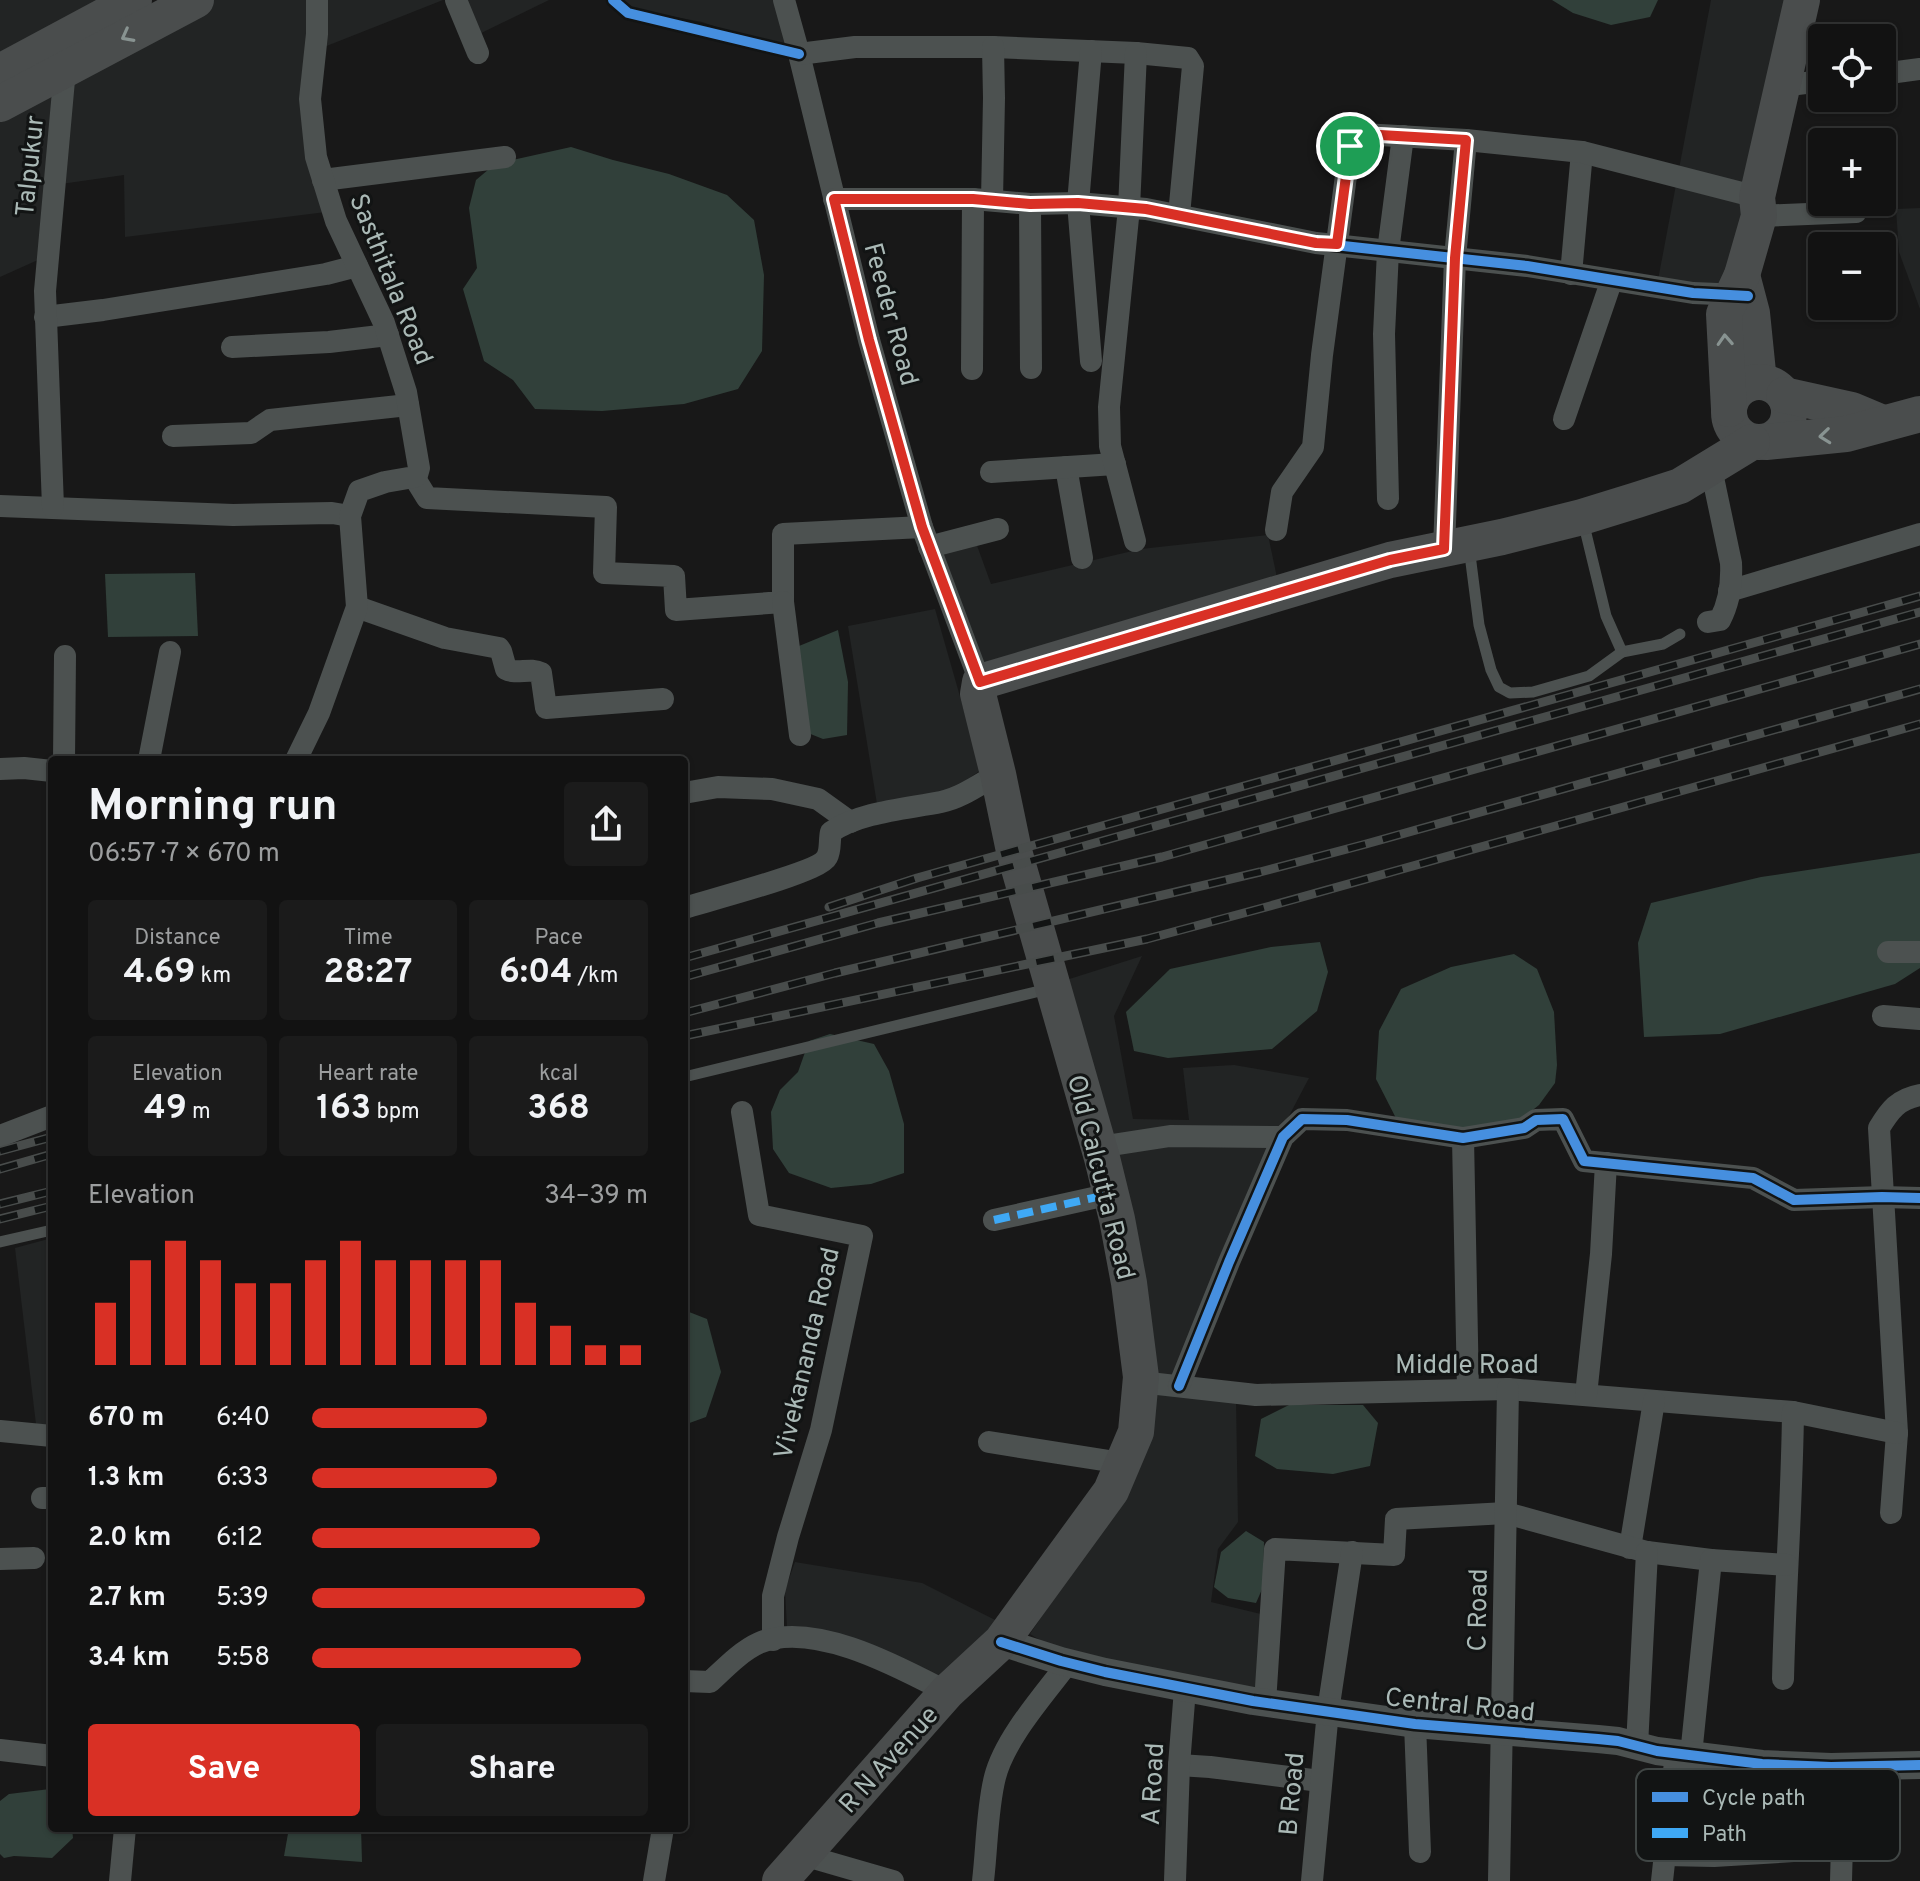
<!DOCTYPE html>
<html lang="en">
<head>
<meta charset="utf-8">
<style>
	:root { --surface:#121212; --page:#1b1b1b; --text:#f1f3f6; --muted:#9c9e9f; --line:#313232; --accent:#d93025 }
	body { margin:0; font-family:Overpass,sans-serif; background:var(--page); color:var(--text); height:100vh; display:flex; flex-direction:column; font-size:30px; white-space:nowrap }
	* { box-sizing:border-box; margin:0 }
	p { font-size:26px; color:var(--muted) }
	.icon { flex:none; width:44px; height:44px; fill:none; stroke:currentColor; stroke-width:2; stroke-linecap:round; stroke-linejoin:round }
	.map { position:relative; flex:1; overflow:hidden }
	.panel { position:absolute; left:48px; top:756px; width:640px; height:1076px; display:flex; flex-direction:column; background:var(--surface); border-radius:8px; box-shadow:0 2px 6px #0004,0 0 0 2px var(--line) }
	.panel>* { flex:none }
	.fabs { position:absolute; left:1808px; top:24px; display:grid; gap:16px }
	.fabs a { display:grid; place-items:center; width:88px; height:88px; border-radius:8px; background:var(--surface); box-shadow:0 2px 6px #0004,0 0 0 2px var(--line); font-size:40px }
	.pin { position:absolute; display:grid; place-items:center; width:68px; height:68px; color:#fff; margin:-34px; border:4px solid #fff; border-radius:50%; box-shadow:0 2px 8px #0007 }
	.round { display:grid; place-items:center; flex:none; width:84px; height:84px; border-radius:8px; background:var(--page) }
	.head { display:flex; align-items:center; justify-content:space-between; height:136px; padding:0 40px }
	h1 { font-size:44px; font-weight:700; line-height:60px }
	.stats { display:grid; grid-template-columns:repeat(3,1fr); gap:12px; height:136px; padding:8px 40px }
	.stats div { display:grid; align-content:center; border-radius:8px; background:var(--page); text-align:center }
	.stats b { font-size:34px; font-weight:700 }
	.stats small { font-size:22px; font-weight:400 }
	.stats p { font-size:22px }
	.chart { height:224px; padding:16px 40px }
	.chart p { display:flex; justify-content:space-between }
	.chart svg { width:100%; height:144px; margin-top:8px; stroke:var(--accent); stroke-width:6 }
	.primary-button { display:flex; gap:16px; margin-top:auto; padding:16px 40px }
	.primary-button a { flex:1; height:92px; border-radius:8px; background:var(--accent); color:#fff; font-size:32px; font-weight:700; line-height:92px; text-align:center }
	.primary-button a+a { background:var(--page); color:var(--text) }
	ul { padding:0 40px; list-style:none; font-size:26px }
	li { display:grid; grid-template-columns:128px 96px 1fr; align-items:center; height:60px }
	li i { height:20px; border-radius:10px; background:var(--accent) }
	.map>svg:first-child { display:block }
	.built { fill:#222424 }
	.water { fill:#31403a }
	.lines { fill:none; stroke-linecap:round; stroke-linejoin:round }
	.service { stroke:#4c5150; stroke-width:11 }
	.minor { stroke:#4c5150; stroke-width:22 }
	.tertiary { stroke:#4c5150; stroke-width:28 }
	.primary { stroke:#4a4d4d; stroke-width:36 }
	.rail-casing { stroke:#484c4b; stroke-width:9 }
	.rail { stroke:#121414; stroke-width:6; stroke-dasharray:18; stroke-linecap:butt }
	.quiet { stroke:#3fa9f5; stroke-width:8; stroke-dasharray:16 8; stroke-linecap:butt }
	.cycleway-casing { stroke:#121414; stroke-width:15 }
	.cycleway { stroke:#468fdf; stroke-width:10 }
	.oneway { stroke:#889391 }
	.route-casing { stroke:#fff; stroke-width:16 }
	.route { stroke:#d93025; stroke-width:10 }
	.labels { text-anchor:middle; stroke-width:6; stroke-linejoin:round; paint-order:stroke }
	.street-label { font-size:26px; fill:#aab9b6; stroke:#121414 }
	.key { fill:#121414; stroke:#404645; stroke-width:2 }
	.key-label { font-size:22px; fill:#aab9b6 }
</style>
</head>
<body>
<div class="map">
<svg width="1920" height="1881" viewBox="0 0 1920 1881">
	<rect width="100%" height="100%" fill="#181818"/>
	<!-- built -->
	<g class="built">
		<polygon points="0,0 101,0 0,53"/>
		<polygon points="164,0 308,0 326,212 125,237 124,175 54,185 49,255 0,277 0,88"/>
		<polygon points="326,0 443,0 324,47 328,16"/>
		<polygon points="455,0 549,0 473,37"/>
		<polygon points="622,0 774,0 788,51 702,22 628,8"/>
		<polygon points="1711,0 1795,0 1728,291 1658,280"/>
		<polygon points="1920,208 1920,309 1899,252 1896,209"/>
		<polygon points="1268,535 1279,587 974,667 941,551 975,540 991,584 1141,549"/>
		<polygon points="935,609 981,770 943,796 877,804 848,626"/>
		<polygon points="1142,956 1114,1016 1133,1119 1189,1120 1183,1068 1234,1065 1309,1078 1269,1154 1177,1380 1151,1376 1060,982"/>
		<polygon points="52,1238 52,1442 38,1441 15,1248"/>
		<polygon points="1151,1389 1236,1399 1238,1522 1218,1549 1211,1602 1265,1615 1261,1689 1071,1659 1030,1634 1089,1546"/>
		<polygon points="795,1562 922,1583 1007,1626 952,1683 787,1627 785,1590"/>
	</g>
	<!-- water -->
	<g class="water">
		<polygon points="1552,0 1658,0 1650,17 1611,25 1573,13"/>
		<polygon points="571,147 613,160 669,174 727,195 754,220 764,275 762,351 738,389 684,404 602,411 535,409 513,380 484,361 463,289 477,268 469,208 476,180 495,164"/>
		<polygon points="195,573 198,636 108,637 105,574"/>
		<polygon points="838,630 848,682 847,735 823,739 798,729 799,646"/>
		<polygon points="1920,853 1920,968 1895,984 1720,1034 1644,1037 1638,943 1651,903 1761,877"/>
		<polygon points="1320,942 1328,972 1317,1011 1272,1049 1168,1058 1134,1051 1126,1012 1170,969 1271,947"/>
		<polygon points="1514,954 1537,969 1554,1012 1557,1065 1555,1083 1539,1105 1504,1133 1399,1124 1376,1079 1379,1031 1401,989 1451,967"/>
		<polygon points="830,1034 874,1044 889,1071 904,1124 904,1173 871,1184 831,1188 789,1173 773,1149 771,1112 780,1090 798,1072 809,1041"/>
		<polygon points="684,1310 707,1319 721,1372 706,1417 684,1425"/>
		<polygon points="1289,1405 1363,1405 1378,1423 1370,1466 1333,1474 1277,1469 1255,1456 1261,1419"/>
		<polygon points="1246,1531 1264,1542 1263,1587 1256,1603 1228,1598 1214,1587 1221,1552"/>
		<polygon points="50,1789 52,1791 52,1828 72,1828 73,1838 52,1858 14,1856 4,1858 0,1854 0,1801 9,1794"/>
		<polygon points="289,1828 361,1828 362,1862 284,1856"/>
	</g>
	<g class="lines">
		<!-- service -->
		<g class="service">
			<polyline points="1583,521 1606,616 1622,652 1663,644 1680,634"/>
			<polyline points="1469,547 1479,625 1491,670 1499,687 1510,693 1533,692 1589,676 1622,652"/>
			<polyline points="684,1077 1048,989"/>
			<polyline points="0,1242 52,1230"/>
		</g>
		<!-- minor -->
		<g class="minor">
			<polyline points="456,0 478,53"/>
			<polyline points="784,0 799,54 869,340 922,527 980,682"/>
			<polyline points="799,54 855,47 993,47 1136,53 1188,58 1193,66 1179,215"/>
			<polyline points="1882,74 1920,69"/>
			<polyline points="1781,86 1822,81"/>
			<polyline points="323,180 505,157"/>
			<polyline points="834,199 973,199 1030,204 1078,203 1146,209 1316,243 1527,266 1693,293 1741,295"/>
			<polyline points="992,200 994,98 993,47"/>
			<polyline points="1030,204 1031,368"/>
			<polyline points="1759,216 1856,212"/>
			<polyline points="1571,274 1582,152"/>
			<polyline points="45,317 103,310 326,274 357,266"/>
			<polyline points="232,347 329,342 388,335"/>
			<polyline points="1091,361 1078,203 1091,51"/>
			<polyline points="972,369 973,199"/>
			<polyline points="1564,419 1609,288 1608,280"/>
			<polyline points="173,436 251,433 270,420 408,405"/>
			<polyline points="1066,467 1082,558"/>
			<polyline points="991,472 1115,464"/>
			<polyline points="414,477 427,498 606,507 604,573 674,576 676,610 783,602 783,534 922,527"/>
			<polyline points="1388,499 1384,334 1388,251 1403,136"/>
			<polyline points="0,506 233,515 332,513 350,516"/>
			<polyline points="53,507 45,291 65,69"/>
			<polyline points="1276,530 1282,492 1313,447 1322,355 1350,146 1357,136 1363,134 1466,140 1582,152 1757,197"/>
			<polyline points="1135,541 1110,446 1109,407 1129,208 1136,53"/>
			<polyline points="929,547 998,529"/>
			<polyline points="1444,549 1455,258 1466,140"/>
			<polyline points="1729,591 1920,534"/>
			<polyline points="783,602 800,735"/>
			<path d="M357,607L445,638L499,648L501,651L506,669C517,675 530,667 541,673L546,708L663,699"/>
			<path d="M1708,622L1720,620C1729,603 1732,583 1731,563L1711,468"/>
			<polyline points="64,760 65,656"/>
			<polyline points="149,760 170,652"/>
			<polyline points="296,760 319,713 357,607 350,516 359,491 385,482 414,477 417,475 419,468 406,392 384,323 336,221 316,157 310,99 317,34 317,0"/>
			<polyline points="0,769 24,768 52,771"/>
			<polyline points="684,793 718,787 772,789 818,799 850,822"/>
			<path d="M684,908C706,901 820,872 827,857C831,850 829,840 831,832C860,812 906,809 941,802C961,798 980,784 998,774"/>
			<polyline points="1888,952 1920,952"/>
			<polyline points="1883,1016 1920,1019"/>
			<polyline points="742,1112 759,1215 862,1236 821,1430 788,1537 773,1596 773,1640"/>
			<polyline points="0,1136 52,1116"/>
			<polyline points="1463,1138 1468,1390"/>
			<polyline points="1099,1147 1170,1136 1283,1137"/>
			<polyline points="994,1220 1111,1194"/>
			<polyline points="1140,1382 1256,1395 1508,1389 1793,1412"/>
			<polyline points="1179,1386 1229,1262 1283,1137 1302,1119 1347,1120 1463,1138 1524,1128 1536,1120 1563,1119 1584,1161 1753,1178 1794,1200 1882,1197 1920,1198"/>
			<polyline points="1586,1395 1601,1254 1606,1163"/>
			<polyline points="0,1431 52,1436"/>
			<polyline points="989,1442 1122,1463"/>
			<polyline points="42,1498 52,1498"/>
			<path d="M1891,1513L1897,1433L1879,1128C1890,1110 1898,1099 1920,1095"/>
			<polyline points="1630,1548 1654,1401"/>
			<polyline points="0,1559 34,1558"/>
			<path d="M1783,1679C1785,1590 1792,1502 1793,1412L1897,1433"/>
			<path d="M684,1681L710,1682C724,1669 741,1651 759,1643C813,1620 899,1667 947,1692"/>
			<polyline points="1265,1703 1275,1549 1394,1555 1396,1519 1506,1513 1647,1552 1711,1560"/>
			<polyline points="1415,1724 1420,1852"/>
			<polyline points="1637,1746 1647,1552"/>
			<polyline points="0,1750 52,1756"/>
			<polyline points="1691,1755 1711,1560 1787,1565"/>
			<polyline points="1179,1765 1210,1767 1320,1781"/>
			<polyline points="803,1855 893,1881"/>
			<polyline points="1665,1855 1714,1856 1842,1848"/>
			<polyline points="120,1881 125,1828"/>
			<polyline points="654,1881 663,1828"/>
			<path d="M983,1881C987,1848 987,1808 995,1777C1005,1738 1044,1695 1068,1663"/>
			<polyline points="1175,1881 1179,1765 1185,1689"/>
			<polyline points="1312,1881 1328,1711 1352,1552"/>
			<polyline points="1499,1881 1508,1389"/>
			<polyline points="1662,1881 1676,1753"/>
			<polyline points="1841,1881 1844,1767"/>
		</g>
		<!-- tertiary -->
		<polyline class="tertiary" points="1001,1642 1061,1661 1105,1672 1253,1701 1415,1724 1598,1739 1618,1741 1657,1751 1762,1764 1831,1767 1920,1765"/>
		<!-- primary -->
		<g class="primary">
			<polyline points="0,72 134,0"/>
			<polyline points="0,104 196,0"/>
			<polyline points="1742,275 1752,313 1759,382"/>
			<circle cx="1759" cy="412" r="30"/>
			<polyline points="1784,395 1852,410 1883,423"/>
			<polyline points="1729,409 1724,314 1742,275 1759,216 1757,197 1802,0"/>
			<polyline points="1766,442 1846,434 1920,414"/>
			<polyline points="780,1881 947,1692 1001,1642 1111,1491 1136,1432 1141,1377 1129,1283 1117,1219 1102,1158 1014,851 998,774 978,694 980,682 1390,560 1502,537 1582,517 1637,500 1680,486 1752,442"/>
		</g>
		<!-- rail casing -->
		<g class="rail-casing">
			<g id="rail">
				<polyline points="829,907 917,878 1920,596"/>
				<polyline points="684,958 1920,612"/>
				<polyline points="684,977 878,923 1162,857 1920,644"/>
				<polyline points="684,1013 835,973 1260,872 1366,844 1920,689"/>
				<polyline points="684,1036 1147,939 1270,906 1920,724"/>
				<polyline points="0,1151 52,1137"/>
				<polyline points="0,1169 52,1154"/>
				<polyline points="0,1204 52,1191"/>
				<polyline points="0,1219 52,1206"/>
			</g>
		</g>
		<!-- rail -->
		<use href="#rail" class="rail"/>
		<!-- quiet -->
		<polyline class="quiet" points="994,1220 1111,1194"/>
		<!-- cycleway casing -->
		<g class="cycleway-casing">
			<g id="cycleway">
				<polyline points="613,0 628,13 799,54"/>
				<polyline points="834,199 973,199 1030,204 1078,203 1146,209 1316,243 1527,266 1693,293 1748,296"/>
				<polyline points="1179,1386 1229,1262 1283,1137 1302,1119 1347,1120 1463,1138 1524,1128 1536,1120 1563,1119 1584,1161 1753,1178 1794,1200 1882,1197 1920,1198"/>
				<polyline points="1001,1642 1061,1661 1105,1672 1253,1701 1415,1724 1598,1739 1618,1741 1657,1751 1762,1764 1831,1767 1920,1765"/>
			</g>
		</g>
		<!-- cycleway -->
		<use href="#cycleway" class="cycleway"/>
	</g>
	<!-- one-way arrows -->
	<defs><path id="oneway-chevron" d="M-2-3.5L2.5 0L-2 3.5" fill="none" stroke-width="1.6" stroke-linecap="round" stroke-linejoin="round" transform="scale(2)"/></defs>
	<g class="oneway">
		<use href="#oneway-chevron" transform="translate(127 36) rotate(152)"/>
		<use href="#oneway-chevron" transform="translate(1725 340) rotate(-93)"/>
		<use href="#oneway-chevron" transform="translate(1825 436) rotate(174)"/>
	</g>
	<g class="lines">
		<!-- route casing -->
		<g class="route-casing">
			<polygon id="route" points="1363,134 1466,140 1455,258 1444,549 1390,560 980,682 922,527 869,340 834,199 973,199 1030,204 1078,203 1146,209 1316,243 1337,244 1350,146 1354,139"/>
		</g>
		<!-- route -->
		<use href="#route" class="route"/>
	</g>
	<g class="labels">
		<!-- street labels -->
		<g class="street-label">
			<text transform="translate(29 166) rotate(-84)" y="9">Talpukur</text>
			<text transform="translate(392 279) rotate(68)" y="9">Sasthitala Road</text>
			<text transform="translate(892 314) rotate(75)" y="9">Feeder Road</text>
			<text transform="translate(1102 1177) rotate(76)" y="9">Old Calcutta Road</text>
			<text transform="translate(806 1353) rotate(-77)" y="9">Vivekananda Road</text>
			<text x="1467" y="1373">Middle Road</text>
			<text transform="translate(1477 1610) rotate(-89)" y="9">C Road</text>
			<text transform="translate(1460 1704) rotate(6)" y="9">Central Road</text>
			<text transform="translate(888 1759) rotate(-48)" y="9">R N Avenue</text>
			<text transform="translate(1152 1784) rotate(-87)" y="9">A Road</text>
			<text transform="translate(1291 1794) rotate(-85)" y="9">B Road</text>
		</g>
	</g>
	<!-- legend -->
	<rect x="1636" y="1769" width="264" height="92" rx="12" class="key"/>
	<rect x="1652" y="1792" width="36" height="10" fill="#468fdf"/>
	<rect x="1652" y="1828" width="36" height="10" fill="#3fa9f5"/>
	<g class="key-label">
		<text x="1702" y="1805">Cycle path</text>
		<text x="1702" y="1841">Path</text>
	</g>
</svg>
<div class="fabs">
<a><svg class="icon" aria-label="locate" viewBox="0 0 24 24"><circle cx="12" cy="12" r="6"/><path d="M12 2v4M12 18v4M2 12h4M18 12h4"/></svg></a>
<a>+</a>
<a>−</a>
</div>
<div class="pin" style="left:1350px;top:146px;background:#1e9e55"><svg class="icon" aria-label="arrive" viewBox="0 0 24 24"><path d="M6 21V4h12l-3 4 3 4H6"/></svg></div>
<section class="panel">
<div class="head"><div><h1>Morning run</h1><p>06:57 · 7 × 670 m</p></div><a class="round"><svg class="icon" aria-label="share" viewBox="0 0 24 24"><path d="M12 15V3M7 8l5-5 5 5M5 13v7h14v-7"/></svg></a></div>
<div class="stats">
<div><p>Distance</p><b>4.69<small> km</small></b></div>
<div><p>Time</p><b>28:27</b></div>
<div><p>Pace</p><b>6:04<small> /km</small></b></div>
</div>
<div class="stats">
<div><p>Elevation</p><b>49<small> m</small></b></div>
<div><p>Heart rate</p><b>163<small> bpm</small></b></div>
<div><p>kcal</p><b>368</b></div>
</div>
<div class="chart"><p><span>Elevation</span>34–39 m</p>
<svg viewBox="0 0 160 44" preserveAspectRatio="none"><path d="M5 44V25M15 44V12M25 44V6M35 44V12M45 44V19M55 44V19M65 44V12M75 44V6M85 44V12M95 44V12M105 44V12M115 44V12M125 44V25M135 44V32M145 44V38M155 44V38"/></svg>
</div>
<ul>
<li><b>670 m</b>6:40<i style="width:52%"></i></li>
<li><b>1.3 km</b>6:33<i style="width:55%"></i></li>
<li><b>2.0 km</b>6:12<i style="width:68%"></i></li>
<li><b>2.7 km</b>5:39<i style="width:99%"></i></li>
<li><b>3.4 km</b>5:58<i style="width:80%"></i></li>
</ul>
<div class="primary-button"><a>Save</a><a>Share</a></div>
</section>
</div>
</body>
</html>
